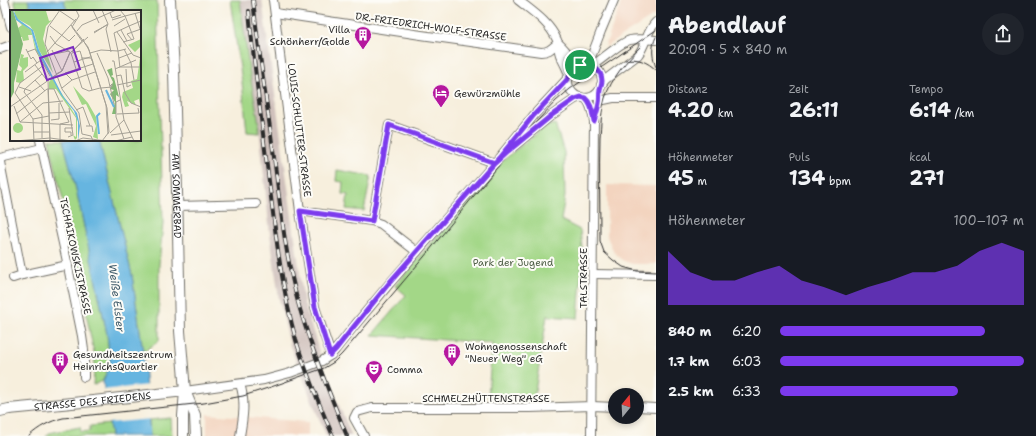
<!DOCTYPE html>
<html lang="de">
<head>
<meta charset="utf-8">
<style>
	:root { --surface:#171b24; --page:#20242c; --text:#f1f3f6; --muted:#9ea1a6; --accent:#7c3aed }
	body { margin:0; font-family:"Shantell Sans",sans-serif; background:var(--page); color:var(--text); height:100vh; display:flex; flex-direction:column; font-size:15px; white-space:nowrap }
	* { box-sizing:border-box; margin:0 }
	p { font-size:13px; color:var(--muted) }
	.icon { flex:none; width:22px; height:22px; fill:none; stroke:currentColor; stroke-width:2; stroke-linecap:round; stroke-linejoin:round }
	.map { position:relative; flex:1; overflow:hidden }
	.side { display:flex; flex-direction:column; background:var(--surface); width:380px }
	.side>* { flex:none }
	.needle { width:26px; rotate:18deg }
	.tools { position:absolute; left:608px; top:388px; display:grid; gap:8px }
	.tools a { display:grid; place-items:center; width:36px; height:36px; border-radius:50%; background:var(--surface); box-shadow:0 2px 6px #0003; font-size:20px }
	.pin { position:absolute; display:grid; place-items:center; width:34px; height:34px; color:#fff; margin:-17px; border:2px solid #fff; border-radius:50%; box-shadow:0 1px 4px #0007 }
	.round { display:grid; place-items:center; flex:none; width:42px; height:42px; border-radius:21px; background:var(--page) }
	.headline { display:flex; align-items:center; justify-content:space-between; height:68px; padding:0 12px }
	h1 { font-size:22px; font-weight:700; line-height:30px }
	.stats { display:grid; grid-template-columns:repeat(3,1fr); gap:6px; height:68px; padding:4px 12px }
	.stats div { display:grid; align-content:center }
	.stats b { font-size:20px; font-weight:700 }
	.stats small { font-size:11px; font-weight:400 }
	.stats p { font-size:11px }
	.chart { height:112px; padding:8px 12px }
	.chart p { display:flex; justify-content:space-between }
	.chart svg { width:100%; height:72px; margin-top:4px; fill:var(--accent); opacity:.7 }
	ul { padding:0 12px; list-style:none; font-size:13px }
	li { display:grid; grid-template-columns:64px 48px 1fr; align-items:center; height:30px }
	li i { height:10px; border-radius:5px; background:var(--accent) }
	main { display:flex; flex:1; min-height:0 }
	.map>svg:first-child { display:block }
	.built { fill:#f3d4bf }
	.industrial { fill:#cfc0bb }
	.green { fill:#a3d787; stroke:#678159 }
	.water { fill:#66b5e0; stroke:#487086 }
	.pier { fill:#f7efdd }
	.lines { fill:none; stroke-linecap:round; stroke-linejoin:round }
	.minor-casing { stroke:#727069; stroke-width:10 }
	.major-casing { stroke:#727069; stroke-width:12 }
	.minor { stroke:#fff; stroke-width:8 }
	.major { stroke:#fff; stroke-width:10 }
	.tram { stroke:#2b2b2b; stroke-width:1 }
	.rail-casing { stroke:#2b2b2b; stroke-width:4 }
	.rail { stroke:#fdfcf7; stroke-width:2.5; stroke-dasharray:8; stroke-linecap:butt }
	.route-casing { stroke:#fff; stroke-width:8 }
	.route { stroke:#7c3aed; stroke-width:5 }
	.labels { text-anchor:middle; stroke-width:4; stroke-linejoin:round; paint-order:stroke }
	.street-label { font-size:10px; fill:#2b2b2b; stroke:#fdfcf7 }
	.poi-label { font-size:10px; fill:#2b2b2b; stroke:#fdfcf7; text-anchor:start }
	.park-label { font-size:10px; fill:#4f5f47; stroke:#fdfcf7 }
	.water-label { font-size:11px; font-style:italic; fill:#405b6a; stroke:#fdfcf7 }
	.inset-river { fill:none; stroke:#66b5e0; stroke-width:2 }
	.inset-road { fill:none; stroke:#a5a196; stroke-width:1 }
	.view { fill:#7b2cbf; fill-opacity:0.15; stroke:#7b2cbf; stroke-width:2 }
	.inset-edge { fill:none; stroke:#2b2b2b; stroke-width:2 }
</style>
</head>
<body>
<main>
<div class="map">
<svg width="656" height="436" viewBox="0 0 656 436">
	<rect width="100%" height="100%" fill="#fdfcf7"/>
	<filter id="ink" filterUnits="userSpaceOnUse"><feTurbulence type="fractalNoise" baseFrequency=".025" numOctaves="2"/><feDisplacementMap in="SourceGraphic" scale="8" xChannelSelector="R" yChannelSelector="G"/><feConvolveMatrix kernelMatrix="1 2 1 2 8 2 1 2 1" color-interpolation-filters="sRGB"/></filter>
	<filter id="wash" filterUnits="userSpaceOnUse"><feTurbulence type="fractalNoise" baseFrequency=".012" numOctaves="4" result="noise"/><feDisplacementMap in="SourceGraphic" scale="16" xChannelSelector="R" yChannelSelector="G"/><feGaussianBlur stdDeviation="0.9" result="paint"/><feColorMatrix in="noise" values="0 0 0 0 0 0 0 0 0 0 0 0 0 0 0 0 0 1.4 0 .05"/><feComposite in="paint" operator="in"/></filter>
	<g filter="url(#wash)">
		<rect width="100%" height="100%" fill="#f7efdd"/>
		<!-- built -->
		<g class="built">
			<polygon points="622,0 656,0 656,14 605,47"/>
			<polygon points="607,185 656,186 656,264 632,264 622,260 613,251 607,236"/>
			<polygon points="207,414 308,422 308,436 207,436"/>
		</g>
		<!-- industrial -->
		<polygon class="industrial" points="240,0 262,0 304,303 327,377 352,436 326,436 290,346 279,299 270,234 258,118 249,69"/>
		<!-- green -->
		<g class="green">
			<polygon points="14,0 28,0 31,11 17,11"/>
			<polygon points="64,0 157,0 163,223 159,264 159,341 143,352 132,275 99,140 140,140 140,11 67,11"/>
			<polygon points="230,0 240,0 249,69 258,118 259,133 247,132 242,82"/>
			<polygon points="555,124 564,152 565,196 561,220 580,230 583,255 578,318 547,316 534,398 488,397 492,343 372,335 406,295 395,286 497,165 544,127"/>
			<polygon points="49,140 63,140 76,189 107,334 110,363 103,381 93,385 95,358 67,218"/>
			<polygon points="337,170 371,176 364,211 346,209 348,195 342,194 343,182 336,181"/>
			<polygon points="171,418 172,436 150,436 149,420"/>
			<polygon points="110,424 111,436 46,436 49,433 80,427 81,432 90,431 90,426"/>
		</g>
		<!-- water -->
		<g class="water">
			<polygon points="28,0 64,0 67,11 31,11"/>
			<polygon points="63,140 99,140 132,275 143,352 150,436 111,436 103,381 110,363 107,334 76,189"/>
		</g>
		<!-- pier -->
		<polygon class="pier" points="148,385 151,419 108,423 103,390"/>
	</g>
	<g filter="url(#ink)">
		<g class="lines">
			<!-- minor casing -->
			<g class="minor-casing">
				<g id="minor">
					<polyline points="4,0 11,27"/>
					<polyline points="273,0 300,211 315,307 331,355"/>
					<path d="M518,0C533,12 549,22 557,40C559,45 558,50 560,55C563,62 567,68 569,75"/>
					<path d="M275,13L421,35L541,52C549,52 552,48 558,43"/>
					<path d="M558,43C566,49 571,60 580,65"/>
					<polyline points="0,49 11,45"/>
					<circle cx="585" cy="81" r="17"/>
					<polyline points="588,65 601,31 614,0"/>
					<path d="M591,65L596,63C605,57 620,43 630,40C638,38 648,40 656,40"/>
					<path d="M601,85L606,79L638,55C646,45 647,30 656,22"/>
					<path d="M585,98C592,104 592,113 594,121L591,436"/>
					<polyline points="599,101 613,98 656,98"/>
					<polyline points="40,140 66,257 82,336 84,350 84,377"/>
					<polyline points="512,148 552,115 575,99 581,97"/>
					<polyline points="0,158 42,148"/>
					<polyline points="0,162 22,275 13,278"/>
					<polyline points="178,206 256,204"/>
					<polyline points="300,211 372,221 381,224 417,252"/>
					<polyline points="372,221 389,125 495,163"/>
					<polyline points="593,274 656,275"/>
					<polyline points="22,275 68,265"/>
					<polyline points="185,391 264,380 290,373 322,361 331,355 336,349 355,325 390,283 499,158 534,115 569,77"/>
					<polyline points="637,407 656,408"/>
					<path d="M240,436C243,418 246,402 240,384"/>
					<polyline points="364,436 354,418 357,412 372,408 530,408 592,406 615,407"/>
				</g>
			</g>
			<!-- major casing -->
			<g class="major-casing">
				<g id="major">
					<path id="s1" d="M170,0L174,71L178,232L180,331L185,391L183,416V436"/>
					<polyline points="185,391 195,415 196,436"/>
					<path id="s2" d="M0,411L9,409L93,401L185,391"/>
				</g>
			</g>
			<!-- minor -->
			<use href="#minor" class="minor"/>
			<!-- major -->
			<use href="#major" class="major"/>
			<!-- tram -->
			<g class="tram">
				<path d="M656,37C651,47 652,57 656,67"/>
				<path d="M641,46C627,60 611,79 605,98C601,111 601,124 600,137C599,172 600,206 600,241L604,252L613,260L623,267L637,271L656,272"/>
				<path d="M625,60C637,57 648,62 656,70"/>
				<path d="M29,436C39,427 50,421 63,418L204,403L243,396L271,387L324,368L334,362L342,354L424,257L522,137L556,101L570,89L656,30"/>
			</g>
			<!-- rail casing -->
			<g class="rail-casing">
				<g id="rail">
					<path d="M253,0C259,55 268,110 275,165C281,212 286,260 299,306C312,351 329,393 347,436"/>
					<path d="M249,11C254,65 261,119 268,173C275,229 281,286 296,340C306,373 319,404 333,436"/>
				</g>
			</g>
			<!-- rail -->
			<use href="#rail" class="rail"/>
		</g>
	</g>
	<g class="lines" filter="url(#ink)">
		<!-- route casing -->
		<g class="route-casing">
			<path id="route" d="M580,65L574,68L572,71L569,77L564,83L534,115L499,158L390,282L355,325L336,349L330,355L315,307L300,211L372,221L389,125L495,163L507,152L552,115L575,99L581,97L585,98C592,104 592,112 594,121C596,115 598,109 599,103C600,99 599,95 600,90C600,87 602,84 602,81C602,69 591,64 580,65"/>
		</g>
		<!-- route -->
		<use href="#route" class="route"/>
	</g>
	<!-- icons -->
	<defs>
		<g id="building-pin" transform="scale(0.9)"><path d="M0 17L-7.5 6A9.5 9.5 0 1 1 7.5 6Z" fill="#b5179e" stroke="#fdfcf7"/><path d="M-4-6H4V6H1V3H-1V6H-4ZM-2.5-4.3h1.7v1.8h-1.7ZM.8-4.3h1.7v1.8H.8ZM-2.5-1h1.7V.8h-1.7ZM.8-1h1.7V.8H.8Z" fill="#fff"/></g>
		<g id="hotel-pin" transform="scale(0.9)"><path d="M0 17L-7.5 6A9.5 9.5 0 1 1 7.5 6Z" fill="#b5179e" stroke="#fdfcf7"/><path d="M-6-4.5h1.5V1H6V5H4.5V3h-9V5H-6ZM-4 0a1.8 1.8 0 1 1 3.6 0ZM.5 0V-2.5h3Q6-2.5 6 0Z" fill="#fff"/></g>
		<g id="theatre-pin" transform="scale(0.9)"><path d="M0 17L-7.5 6A9.5 9.5 0 1 1 7.5 6Z" fill="#b5179e" stroke="#fdfcf7"/><path d="M-5-5.5Q0-4 5-5.5V0Q5 5 0 6Q-5 5-5 0ZM-3.3-2.5H-1v1.5H-3.3ZM1-2.5H3.3v1.5H1ZM-2.8 1Q0 5.5 2.8 1Z" fill="#fff"/></g>
	</defs>
	<g fill-rule="evenodd">
		<use href="#building-pin" x="363" y="35"/>
		<use href="#hotel-pin" x="441" y="93"/>
		<use href="#building-pin" x="452" y="352"/>
		<use href="#building-pin" x="60" y="360"/>
		<use href="#theatre-pin" x="374" y="369"/>
	</g>
	<g class="labels">
		<!-- street labels -->
		<g class="street-label">
			<text transform="translate(431 26) rotate(8)" y="4">DR.-FRIEDRICH-WOLF-STRASSE</text>
			<text transform="translate(300 130) rotate(83)" y="4">LOUIS-SCHLUTTER-STRASSE</text>
			<text dy="4" stroke="none"><textPath href="#s1" startOffset="196">AM SOMMERBAD</textPath></text>
			<text transform="translate(76 256) rotate(78)" y="4">TSCHAIKOWSKISTRASSE</text>
			<text transform="translate(583 278) rotate(-90)" y="4">TALSTRASSE</text>
			<text x="486" y="402">SCHMELZHÜTTENSTRASSE</text>
			<text dy="4" stroke="none"><textPath href="#s2" startOffset="93">STRASSE DES FRIEDENS</textPath></text>
		</g>
		<!-- poi labels -->
		<g class="poi-label">
			<text x="350" y="33" text-anchor="end">Villa<tspan x="350" dy="12">Schönherr/Golde</tspan></text>
			<text x="454" y="97">Gewürzmühle</text>
			<text x="465" y="350">Wohngenossenschaft<tspan x="465" dy="12">"Neuer Weg" eG</tspan></text>
			<text x="73" y="358">Gesundheitszentrum<tspan x="73" dy="12">HeinrichsQuartier</tspan></text>
			<text x="387" y="373">Comma</text>
		</g>
		<!-- park labels -->
		<g class="park-label">
			<text x="513" y="266">Park der Jugend</text>
		</g>
		<!-- water labels -->
		<g class="water-label">
			<text transform="translate(117 298) rotate(83)" y="4">Weiße Elster</text>
		</g>
	</g>
	<!-- overview -->
	<g transform="translate(10 10)">
		<rect width="131" height="131" fill="#f7efdd"/>
		<path d="M4,0H32L36,1L39,11L42,10L36,16L33,29L43,63L29,40L24,22L20,16L6,8ZM6,9L21,20L26,38L41,63V66L25,39L22,25H18L19,30L13,31L12,27H10L8,18L12,15ZM131,29V36L125,42L118,35ZM11,44L14,45L13,48L18,47V56L13,61L14,70L10,73L6,72L7,60L11,61L12,58L9,55ZM130,48L131,49V100L129,89L124,91L126,95L117,91L119,96L115,97L112,87L113,82L123,78L121,71L127,69ZM42,68L67,108V128L65,130L63,125L66,127V108L46,79H39V72ZM63,76L78,93L86,107L88,129L73,123L83,127L86,116L76,94L72,95ZM3 118a5 5 0 1 1 10 0a5 5 0 1 1-10 0Z" fill="#a3d787"/>
		<path d="M0,0H3L13,34L4,73V82L0,90ZM102,58L103,65L101,66L104,68L109,87L106,85V104H102L105,92L100,84L104,80L100,79L103,72L97,60Z" fill="#82b874"/>
		<path d="M3,0L8,9L23,20L29,40L53,86L67,103L70,116L68,131V112L64,101L51,85L27,41L21,20L6,10Z" fill="#66b5e0"/>
		<path class="inset-river" d="M96,80L104,97M89,124L87,106L90,103"/>
		<path class="inset-road" d="M50,0L38,17L35,34L52,79L69,103L72,124L81,126L83,131M66,0L69,6L62,17L72,31M83,0L89,13M50,1L65,11M100,3L102,8L111,5M125,3L130,19M102,10L115,6L110,0M98,14L96,19L101,42M61,15L78,37L96,95M40,16L59,31L65,25M104,16L115,9M111,20L117,31M67,21L72,15L106,0M84,22L97,15M107,22L123,45L131,48M84,23L98,14L92,0M40,26L46,34L60,42M73,30L79,40L97,98L99,122L92,131M122,30L117,24L131,19M113,32L124,29L119,16L131,11M16,39L21,49L23,47L27,53M114,39L121,53L124,70M42,40L52,61M17,42L25,39L40,66M37,42L66,9M62,42L74,29M61,43L72,78L79,81L90,78M62,43L70,41L82,80M80,43L91,40L108,41L104,23L119,16L115,6L131,2M87,43L98,68L104,94M44,44L59,41M71,48H81L83,52M109,48L122,43M102,51H104L114,110L124,131M64,52L80,47M25,55L36,69M111,57H131M110,58L108,41L116,39M105,59L126,50M116,59L117,77L121,75M15,62L31,50M46,64L52,61L60,42M106,66L111,65L115,83L121,93L131,97M25,70L35,81M62,70L55,63L83,54M107,75L131,70M9,77L21,81M52,78L62,70L85,62M91,78L102,77V74L100,76M15,79L14,82L32,105V128M15,79L32,64M38,79L40,131M110,90L106,92V107L114,129M96,95L98,124M4,96L10,112M0,97L46,65M66,100L73,97L80,116M39,103L60,102M6,104L37,79H44L59,112M107,104L129,103L128,98M23,109L39,106M41,110L49,109V93M10,112L63,115M10,112L33,93L53,91M76,116H82L83,122M24,122H39M100,123L114,110M61,125V122H55V118H63M101,125L131,121M58,127L63,125L59,98M50,130V114L59,112M5,131L40,128L62,131M24,131L23,109L5,83L10,73L34,55M40,131L38,70L52,61L60,43L78,27M65,131L73,128L97,131M105,131L122,127"/>
		<path class="view" d="M63,37L70,59L37,70L30,48Z"/>
		<rect width="131" height="131" class="inset-edge"/>
	</g>
</svg>
<div class="tools">
<a><svg class="needle" viewBox="-14 -14 28 28"><path d="M0-13l5 13h-10z" fill="#e53935"/><path d="M0 13l5-13h-10z" fill="#9ea1a6"/></svg></a>
</div>
<div class="pin" style="left:580px;top:65px;background:#1e9e55"><svg class="icon" aria-label="arrive" viewBox="0 0 24 24"><path d="M6 21V4h12l-3 4 3 4H6"/></svg></div>
</div>
<section class="side">
<div class="headline"><div><h1>Abendlauf</h1><p>20:09 · 5 × 840 m</p></div><a class="round"><svg class="icon" aria-label="share" viewBox="0 0 24 24"><path d="M12 15V3M7 8l5-5 5 5M5 13v7h14v-7"/></svg></a></div>
<div class="stats">
<div><p>Distanz</p><b>4.20<small> km</small></b></div>
<div><p>Zeit</p><b>26:11</b></div>
<div><p>Tempo</p><b>6:14<small> /km</small></b></div>
</div>
<div class="stats">
<div><p>Höhenmeter</p><b>45<small> m</small></b></div>
<div><p>Puls</p><b>134<small> bpm</small></b></div>
<div><p>kcal</p><b>271</b></div>
</div>
<div class="chart"><p><span>Höhenmeter</span>100–107 m</p>
<svg viewBox="0 0 160 44" preserveAspectRatio="none"><path d="M0 44V11L10 24L20 29L30 29L40 24L50 20L60 29L70 33L80 38L90 33L100 29L110 24L120 24L130 20L140 11L150 6L160 11V44z"/></svg>
</div>
<ul>
<li><b>840 m</b>6:20<i style="width:84%"></i></li>
<li><b>1.7 km</b>6:03<i style="width:100%"></i></li>
<li><b>2.5 km</b>6:33<i style="width:73%"></i></li>
</ul>
</section>
</main>
</body>
</html>
